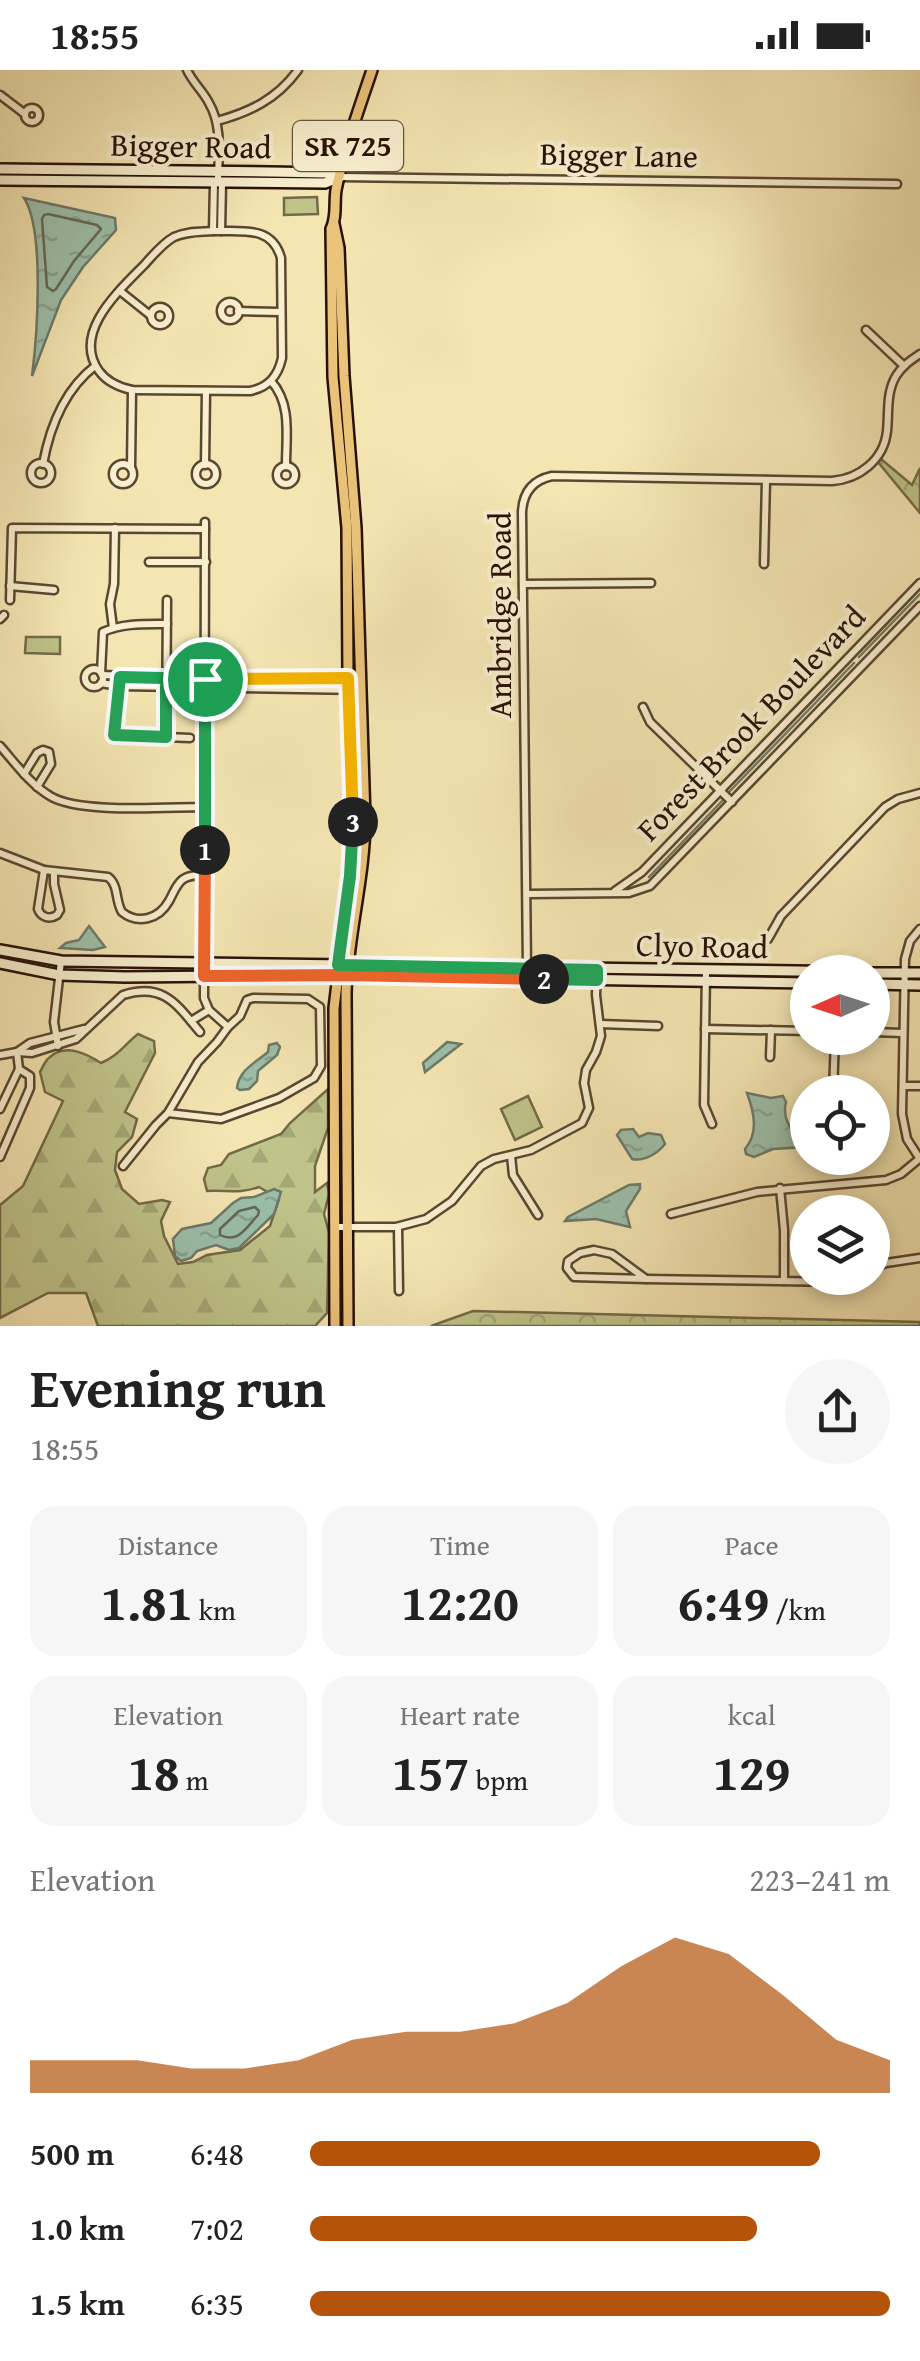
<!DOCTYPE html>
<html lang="en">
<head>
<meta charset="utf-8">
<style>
	:root { --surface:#fff; --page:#f6f6f6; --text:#222; --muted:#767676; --accent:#b45309 }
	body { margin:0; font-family:"Gentium Book Plus",serif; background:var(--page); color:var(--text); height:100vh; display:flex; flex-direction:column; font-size:38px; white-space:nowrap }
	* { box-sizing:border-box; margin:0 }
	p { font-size:32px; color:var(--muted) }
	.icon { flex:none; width:55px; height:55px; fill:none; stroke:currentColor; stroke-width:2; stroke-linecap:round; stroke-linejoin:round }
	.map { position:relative; height:1256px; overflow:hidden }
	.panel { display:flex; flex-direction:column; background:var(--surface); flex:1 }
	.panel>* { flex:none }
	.needle { width:65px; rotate:267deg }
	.tools { position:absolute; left:790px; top:885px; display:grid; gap:20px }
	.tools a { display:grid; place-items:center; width:100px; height:100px; border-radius:50%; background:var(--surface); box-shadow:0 5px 15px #0003; font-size:50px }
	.pin { position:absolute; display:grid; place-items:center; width:85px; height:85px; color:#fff; margin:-42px; border:5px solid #fff; border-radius:50%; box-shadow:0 2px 10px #0007 }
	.km { position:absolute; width:50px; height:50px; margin:-25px; border-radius:50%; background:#222; color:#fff; font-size:28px; line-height:50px; text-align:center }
	.round { display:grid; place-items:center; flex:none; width:105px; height:105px; border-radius:52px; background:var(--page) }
	.overview { display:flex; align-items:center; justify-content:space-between; height:170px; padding:0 30px }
	h1 { font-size:55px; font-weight:700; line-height:75px }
	.stats { display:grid; grid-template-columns:repeat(3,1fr); gap:15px; height:170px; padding:10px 30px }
	.stats div { display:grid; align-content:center; border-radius:25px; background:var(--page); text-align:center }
	.stats b { font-size:50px; font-weight:700 }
	.stats small { font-size:28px; font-weight:400 }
	.stats p { font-size:28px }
	.chart { height:280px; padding:20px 30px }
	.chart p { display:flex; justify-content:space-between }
	.chart svg { width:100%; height:180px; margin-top:10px; fill:var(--accent); opacity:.7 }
	ul { padding:0 30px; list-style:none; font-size:32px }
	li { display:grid; grid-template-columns:160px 120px 1fr; align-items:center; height:75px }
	li i { height:25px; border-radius:12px; background:var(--accent) }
	.status { display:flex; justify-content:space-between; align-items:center; height:70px; padding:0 50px; background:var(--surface); direction:ltr }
	.status svg { height:28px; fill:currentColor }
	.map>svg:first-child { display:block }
	.grass { fill:#bfc48a; stroke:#736a48; stroke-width:2.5 }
	.forest { fill:url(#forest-firs); stroke:#736a48; stroke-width:2.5 }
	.park { fill:url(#park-crowns); stroke:#736a48; stroke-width:2.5 }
	.water { fill:url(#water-ripples); stroke:#6d7a69; stroke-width:2.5 }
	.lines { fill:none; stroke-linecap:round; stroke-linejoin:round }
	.shore { stroke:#626858; stroke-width:2.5 }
	.stream { stroke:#6d7a69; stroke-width:2.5 }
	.street-casing { stroke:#5a4631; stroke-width:11 }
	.secondary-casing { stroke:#271006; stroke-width:14 }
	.primary-casing { stroke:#271006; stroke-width:14 }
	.street { stroke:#f8efce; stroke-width:6 }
	.secondary { stroke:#f8efce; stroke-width:9 }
	.primary { stroke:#eac37a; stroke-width:9 }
	.split-1-casing { stroke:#fff; stroke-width:20 }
	.split-2-casing { stroke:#fff; stroke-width:20 }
	.split-3-casing { stroke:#fff; stroke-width:20 }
	.split-4-casing { stroke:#fff; stroke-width:20 }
	.split-1 { stroke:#22a559; stroke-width:12 }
	.split-2 { stroke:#f0652b; stroke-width:12 }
	.split-3 { stroke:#22a559; stroke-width:12 }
	.split-4 { stroke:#f5b400; stroke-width:12 }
	.labels { text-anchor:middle; stroke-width:8; stroke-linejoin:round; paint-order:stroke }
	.shield { fill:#f8efce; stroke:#665342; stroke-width:2.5 }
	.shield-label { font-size:30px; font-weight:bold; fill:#271006 }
	.street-label { font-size:32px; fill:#271006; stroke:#f8efce }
</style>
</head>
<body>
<div class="status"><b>18:55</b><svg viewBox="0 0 49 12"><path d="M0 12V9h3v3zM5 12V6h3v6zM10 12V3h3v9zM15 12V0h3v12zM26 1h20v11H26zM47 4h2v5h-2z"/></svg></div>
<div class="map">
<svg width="920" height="1256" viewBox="0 0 920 1256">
	<defs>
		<pattern id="forest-firs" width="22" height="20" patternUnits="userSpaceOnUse" patternTransform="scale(2.5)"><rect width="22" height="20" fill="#bfc48a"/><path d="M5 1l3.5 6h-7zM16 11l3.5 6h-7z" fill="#a4a776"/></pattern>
		<pattern id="park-crowns" width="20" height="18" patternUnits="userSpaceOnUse" patternTransform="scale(2.5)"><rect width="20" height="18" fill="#bfc48a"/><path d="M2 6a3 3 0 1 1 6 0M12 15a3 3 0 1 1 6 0" fill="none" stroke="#a4a776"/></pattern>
		<pattern id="water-ripples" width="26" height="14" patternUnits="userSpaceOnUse" patternTransform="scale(2.5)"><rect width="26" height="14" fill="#9cc0ab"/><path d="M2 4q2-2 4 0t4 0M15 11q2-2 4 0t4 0" fill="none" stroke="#86a492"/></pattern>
	</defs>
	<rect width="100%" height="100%" fill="#f4e6b3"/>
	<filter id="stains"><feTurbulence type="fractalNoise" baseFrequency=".002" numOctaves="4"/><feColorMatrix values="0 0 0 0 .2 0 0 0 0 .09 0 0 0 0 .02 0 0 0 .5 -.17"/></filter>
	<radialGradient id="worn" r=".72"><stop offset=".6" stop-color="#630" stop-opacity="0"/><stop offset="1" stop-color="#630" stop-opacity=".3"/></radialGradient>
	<!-- grass -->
	<g class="grass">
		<polygon points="317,127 318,144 284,145 284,128"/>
		<polygon points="26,567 60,567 60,584 25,583"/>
		<polygon points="528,1026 542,1057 515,1070 501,1039"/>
	</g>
	<!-- forest -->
	<path class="forest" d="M138,964L154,971L155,983L125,1042L137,1049L132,1067L117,1082L115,1100L122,1119L139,1134L162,1130L170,1132L161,1151L164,1166L178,1194L193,1192L207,1185L240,1180L270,1156L279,1129L259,1117C239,1124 228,1120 207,1121L204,1109L208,1098L221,1095L229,1084L281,1064L290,1053L328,1019V1058L315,1096V1122L327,1113L329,1124L324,1144L329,1163L327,1243L315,1256H98L86,1223H48L0,1248V1135L23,1116L63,1031L45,1022L40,1002C43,997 45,990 50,987C66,973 87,984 101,993C118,986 124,975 138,964Z"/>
	<!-- park -->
	<g class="park">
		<polygon points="881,389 912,415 920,398 920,443 878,392"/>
		<polygon points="473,1241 920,1252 920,1256 431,1256"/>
	</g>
	<!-- water -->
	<g class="water">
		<path d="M24,128L115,148L116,160L83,197L61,230L32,306C37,267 45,160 24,128Z"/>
		<polygon points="89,856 105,877 93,880 60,878 66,873 79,870"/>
		<polygon points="447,972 461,974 425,1002 423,993"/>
		<path d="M277,973L280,977L277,985L258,1001L257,1011L249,1019L240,1020L237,1018C239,1000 255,993 268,982L269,975Z"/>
		<path d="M747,1023L771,1028L783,1026C789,1038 785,1027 785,1040C785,1055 795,1064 805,1073V1077L773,1079L754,1087L746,1084L745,1079C759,1063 754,1042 747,1023Z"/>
		<path d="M633,1059L639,1067L648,1063L661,1065L665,1074C658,1083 644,1092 632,1089L617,1065L621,1060Z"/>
		<polygon points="640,1114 640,1119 626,1141 630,1157 596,1149 565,1151 568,1147 629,1115"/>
		<polygon points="274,1119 281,1122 274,1144 239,1178 229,1180 216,1175 197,1181 191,1188 181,1191 175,1186 173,1169 182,1159 211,1153 233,1133 241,1128 254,1127"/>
	</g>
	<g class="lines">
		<!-- shore -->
		<g class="shore">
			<polygon points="48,144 97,155 101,159 74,191 56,219 53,221 47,217 42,149 44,145"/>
			<path d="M255,1137L259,1141L258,1145C246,1158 238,1174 220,1165V1159L239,1141Z"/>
		</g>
		<!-- stream -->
		<g class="stream">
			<polyline points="859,587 920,524"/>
			<polyline points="729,722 854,593"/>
			<polyline points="649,807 723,730"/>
		</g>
		<!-- street casing -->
		<g class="street-casing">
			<g id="street">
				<path d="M187,0C193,13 203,21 209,33C223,57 218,86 218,112"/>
				<polyline points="0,25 25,44"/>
				<circle cx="32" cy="45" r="7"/>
				<path d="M217,51C250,42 277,29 298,0"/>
				<polyline points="340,107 897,114"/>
				<path d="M213,161C242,162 272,155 281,188L282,288C278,306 269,317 250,321L132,320C118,317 107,312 99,301C71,262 121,219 145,194C154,184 163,173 174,167C187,161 200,162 213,161Z"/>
				<polyline points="213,161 214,112"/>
				<polyline points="221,161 222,113"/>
				<polyline points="120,221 150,245"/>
				<circle cx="230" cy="241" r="9"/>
				<circle cx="160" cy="246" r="9"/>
				<polyline points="238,241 280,242"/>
				<polyline points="866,260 904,296"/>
				<path d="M271,311C292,334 286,366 286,396"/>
				<circle cx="41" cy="403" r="10"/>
				<path d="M43,394C50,356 64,320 95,296"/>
				<circle cx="123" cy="404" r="10"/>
				<circle cx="206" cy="404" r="10"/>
				<polyline points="205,395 206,321"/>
				<circle cx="286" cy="405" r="9"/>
				<polyline points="131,398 132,320"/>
				<polyline points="205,452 204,928 209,940 228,957"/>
				<polyline points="149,492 206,492"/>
				<polyline points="764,494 766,410"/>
				<polyline points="523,514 651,513"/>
				<polyline points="10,516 54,520"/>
				<polyline points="10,530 12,458 205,459"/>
				<polyline points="0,549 4,545"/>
				<polyline points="113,558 110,534 114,514 115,458"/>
				<circle cx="94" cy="608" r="9"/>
				<path d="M101,603L103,562C122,553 145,554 167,554"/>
				<polyline points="102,605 205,609 360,607"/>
				<polyline points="101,613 118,616 361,620"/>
				<polyline points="119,613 114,665 190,668"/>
				<polyline points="643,637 650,652 732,732"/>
				<polyline points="166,667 167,530"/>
				<path d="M0,676C15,693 30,714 50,726C79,744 167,737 204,737"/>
				<polyline points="24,704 37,683 43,680 49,682 51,694 37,717"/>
				<path d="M0,783L44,800L108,807C119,815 115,831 122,842C138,855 159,849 169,831C173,824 176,815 182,810C188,805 197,805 205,805"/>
				<path d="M44,800L38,839C41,847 49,850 57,845L60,840L54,814V802"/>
				<polyline points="615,821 642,802 920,513"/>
				<polyline points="527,824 629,823 650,816 920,536"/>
				<polyline points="768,869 781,846 885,737 898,729 920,723"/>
				<path d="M527,898L522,442C523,422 533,410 552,406L832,411C859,409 884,390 887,361C889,342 886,323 896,306C902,296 911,290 920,284"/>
				<polyline points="706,901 704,1035 712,1054"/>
				<polyline points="191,951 209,940"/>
				<polyline points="600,954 658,956"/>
				<polyline points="705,959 808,961"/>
				<polyline points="872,962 903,963"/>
				<polyline points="58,976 54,952 61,891"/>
				<polyline points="17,982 30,973 84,959"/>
				<path d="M0,985L17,982L32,983L76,969L123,925C164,912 177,935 200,962"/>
				<polyline points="770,987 771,960"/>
				<polyline points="903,1016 920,1016"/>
				<polyline points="833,1022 835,968"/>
				<polyline points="0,1039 19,999 17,982"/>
				<polyline points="511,1086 513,1105 538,1145"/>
				<polyline points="0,1087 30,1018 30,1006 19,999"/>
				<polyline points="920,1089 907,1069 902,1044 905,889 910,871 920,859"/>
				<polyline points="123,1096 156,1055 168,1043 198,992 217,972 228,957 240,946 247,930 253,928 308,929 320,937 321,996 314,1008 279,1028 221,1049 168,1043"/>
				<polyline points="780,1118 784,1160 784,1211"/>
				<polyline points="671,1144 757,1122 886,1110 901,1104 919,1089"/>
				<polyline points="335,1157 396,1157 426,1149 452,1131 481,1096 494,1089 531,1080 582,1053 589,1038 584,1013 586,1000 596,982 601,966 596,925 597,899"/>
				<polyline points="398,1157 399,1221"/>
				<polygon points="594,1180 612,1184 646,1209 574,1207 567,1198 568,1191 580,1183"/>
				<polyline points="872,1199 886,1193 920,1188"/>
				<polyline points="646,1209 842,1212 858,1208"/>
			</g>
		</g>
		<!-- secondary casing -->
		<g class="secondary-casing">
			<g id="secondary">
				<polyline points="0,99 270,102 326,103 337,107"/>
				<polyline points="0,110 325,113 340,107"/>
				<polyline points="0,880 61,891 865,902"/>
				<polyline points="0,893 59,905 125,907 333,905 808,913"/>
				<polyline points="872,903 920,903"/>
				<polyline points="872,914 920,915"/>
			</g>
		</g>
		<!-- primary casing -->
		<g class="primary-casing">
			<g id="primary">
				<path d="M334,154L339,178L344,306L356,458L365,749C365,807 348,864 346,923L348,1256"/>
				<path d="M335,1256L334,938L350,806L353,751L348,607L347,458L333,307L331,159C337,147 334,134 336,120C344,80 359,39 372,0"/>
			</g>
		</g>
		<!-- street -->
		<use href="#street" class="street"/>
		<!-- secondary -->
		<use href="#secondary" class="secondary"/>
		<!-- primary -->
		<use href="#primary" class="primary"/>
	</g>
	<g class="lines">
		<!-- split-1 casing -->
		<g class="split-1-casing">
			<path id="split-1" d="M205,780C205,723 205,666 205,609L120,607L114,665L166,667V616L205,618V609"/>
		</g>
		<!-- split-2 casing -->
		<g class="split-2-casing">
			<polyline id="split-2" points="205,780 204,906 346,905 544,909"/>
		</g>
		<!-- split-3 casing -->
		<g class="split-3-casing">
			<polyline id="split-3" points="353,752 350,806 338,895 597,900 597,910 544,909"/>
		</g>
		<!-- split-4 casing -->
		<g class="split-4-casing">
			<polyline id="split-4" points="205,609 348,608 353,752"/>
		</g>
		<!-- split-1 -->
		<use href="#split-1" class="split-1"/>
		<!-- split-2 -->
		<use href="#split-2" class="split-2"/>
		<!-- split-3 -->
		<use href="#split-3" class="split-3"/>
		<!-- split-4 -->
		<use href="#split-4" class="split-4"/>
	</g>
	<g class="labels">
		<!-- shield labels -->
		<rect class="shield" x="293" y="51" width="110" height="50" rx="8"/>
		<g class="shield-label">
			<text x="348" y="86">SR 725</text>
		</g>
		<!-- street labels -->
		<g class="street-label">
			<text transform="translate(191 76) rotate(1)" y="11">Bigger Road</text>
			<text transform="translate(619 85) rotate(1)" y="11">Bigger Lane</text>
			<text transform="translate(500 545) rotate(-90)" y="11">Ambridge Road</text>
			<text transform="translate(751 653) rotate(-46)" y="11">Forest Brook Boulevard</text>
			<text transform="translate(702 876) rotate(1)" y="11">Clyo Road</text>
		</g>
	</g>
	<rect width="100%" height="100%" filter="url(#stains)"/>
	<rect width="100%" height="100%" fill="url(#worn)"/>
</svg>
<div class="tools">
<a><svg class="needle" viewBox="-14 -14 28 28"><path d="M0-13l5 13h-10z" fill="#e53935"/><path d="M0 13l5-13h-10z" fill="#767676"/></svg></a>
<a><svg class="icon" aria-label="locate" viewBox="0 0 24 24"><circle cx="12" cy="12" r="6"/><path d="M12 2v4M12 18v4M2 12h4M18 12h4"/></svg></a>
<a><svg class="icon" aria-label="layers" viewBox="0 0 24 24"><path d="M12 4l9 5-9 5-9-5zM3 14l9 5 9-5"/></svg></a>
</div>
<div class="pin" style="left:205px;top:609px;background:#1e9e55"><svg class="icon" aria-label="arrive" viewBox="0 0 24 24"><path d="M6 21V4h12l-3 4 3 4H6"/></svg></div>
<b class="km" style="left:205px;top:780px">1</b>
<b class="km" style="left:544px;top:909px">2</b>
<b class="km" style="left:353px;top:752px">3</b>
</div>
<section class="panel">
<div class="overview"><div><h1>Evening run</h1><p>18:55</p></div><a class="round"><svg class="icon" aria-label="share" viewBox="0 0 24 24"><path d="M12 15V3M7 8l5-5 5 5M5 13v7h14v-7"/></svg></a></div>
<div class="stats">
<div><p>Distance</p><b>1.81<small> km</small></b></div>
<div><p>Time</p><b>12:20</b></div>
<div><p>Pace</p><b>6:49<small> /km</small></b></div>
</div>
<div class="stats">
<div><p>Elevation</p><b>18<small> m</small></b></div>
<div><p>Heart rate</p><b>157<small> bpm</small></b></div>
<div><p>kcal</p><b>129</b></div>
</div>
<div class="chart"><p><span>Elevation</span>223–241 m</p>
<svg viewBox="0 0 160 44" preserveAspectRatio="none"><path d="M0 44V36L10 36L20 36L30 38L40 38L50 36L60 31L70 29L80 29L90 27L100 22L110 13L120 6L130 10L140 20L150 31L160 36V44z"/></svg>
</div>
<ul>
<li><b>500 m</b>6:48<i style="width:88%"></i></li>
<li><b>1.0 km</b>7:02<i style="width:77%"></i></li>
<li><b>1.5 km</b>6:35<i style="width:100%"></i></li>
</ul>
</section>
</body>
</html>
